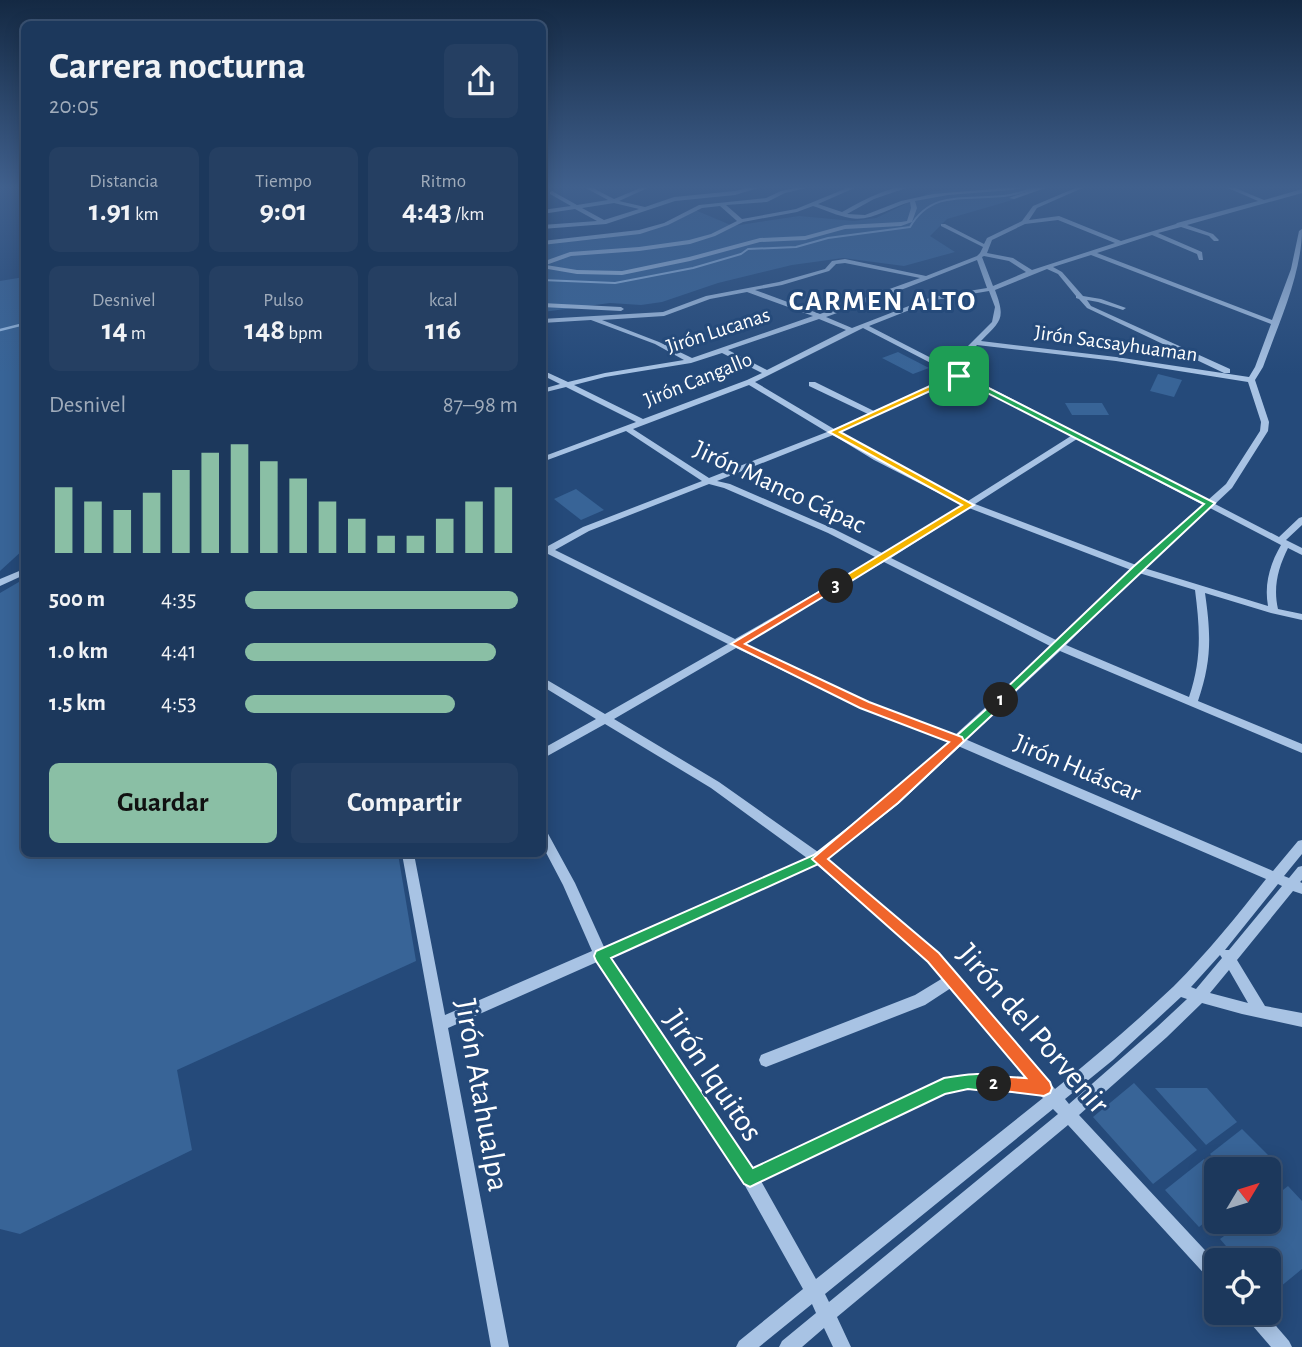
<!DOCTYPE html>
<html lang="es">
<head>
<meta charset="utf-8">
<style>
	:root { --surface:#1c385c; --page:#253f62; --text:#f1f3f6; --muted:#a0acbb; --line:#3a5272; --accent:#8abfa5 }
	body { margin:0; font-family:"Alegreya Sans",sans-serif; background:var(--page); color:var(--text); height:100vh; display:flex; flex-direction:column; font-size:26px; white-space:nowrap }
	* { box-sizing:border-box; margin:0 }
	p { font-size:23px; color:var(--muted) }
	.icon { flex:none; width:38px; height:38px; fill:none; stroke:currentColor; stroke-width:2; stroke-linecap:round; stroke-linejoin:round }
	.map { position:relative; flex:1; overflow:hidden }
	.side { position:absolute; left:21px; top:21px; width:525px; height:836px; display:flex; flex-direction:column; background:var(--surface); border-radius:10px; box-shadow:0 4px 18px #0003,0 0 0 2px var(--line) }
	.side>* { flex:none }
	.needle { width:46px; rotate:52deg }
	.fabs { position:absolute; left:1204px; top:1157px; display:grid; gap:14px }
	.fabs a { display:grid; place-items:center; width:77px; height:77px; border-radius:10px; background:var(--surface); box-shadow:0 4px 18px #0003,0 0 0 2px var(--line); font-size:35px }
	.pin { position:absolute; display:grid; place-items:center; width:60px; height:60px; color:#fff; margin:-30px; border-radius:14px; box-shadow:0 4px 10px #0006 }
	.km { position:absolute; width:35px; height:35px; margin:-18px; border-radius:50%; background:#222; color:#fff; font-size:19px; line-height:35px; text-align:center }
	.round { display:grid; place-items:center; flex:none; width:74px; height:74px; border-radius:10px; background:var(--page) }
	.summary { display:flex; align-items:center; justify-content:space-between; height:119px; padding:0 28px }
	h1 { font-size:38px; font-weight:700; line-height:52px }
	.metrics { display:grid; grid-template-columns:repeat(3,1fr); gap:10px; height:119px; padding:7px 28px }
	.metrics div { display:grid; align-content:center; border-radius:10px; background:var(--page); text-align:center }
	.metrics b { font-size:30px; font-weight:700 }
	.metrics small { font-size:19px; font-weight:400 }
	.metrics p { font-size:19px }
	.chart { height:196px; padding:14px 28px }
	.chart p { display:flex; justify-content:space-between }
	.chart svg { width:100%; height:126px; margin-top:7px; stroke:var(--accent); stroke-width:6 }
	.cta { display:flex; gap:14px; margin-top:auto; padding:14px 28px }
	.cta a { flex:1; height:80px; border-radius:10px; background:var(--accent); color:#111; font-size:28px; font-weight:700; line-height:80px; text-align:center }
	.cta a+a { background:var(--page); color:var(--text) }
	ul { padding:0 28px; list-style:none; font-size:23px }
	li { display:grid; grid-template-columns:112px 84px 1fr; align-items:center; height:52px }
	li i { height:18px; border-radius:9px; background:var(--accent) }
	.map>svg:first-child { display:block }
	.green { fill:#386497 }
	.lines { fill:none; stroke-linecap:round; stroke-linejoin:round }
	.stream-far1 { stroke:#9cbee5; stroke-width:2 }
	.stream { stroke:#9cbee5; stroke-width:2.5 }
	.minor { fill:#a8c3e4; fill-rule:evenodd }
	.split-1 { fill:#22a559; stroke:#fff; stroke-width:2 }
	.split-2 { fill:#22a559; stroke:#fff; stroke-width:2 }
	.split-3 { fill:#f0652b; stroke:#fff; stroke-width:2 }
	.split-4 { fill:#f5b400; stroke:#fff; stroke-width:2 }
	.labels { text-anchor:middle; stroke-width:6; stroke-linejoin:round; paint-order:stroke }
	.far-street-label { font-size:21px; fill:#fff; stroke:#254a7a }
	.street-label { font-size:26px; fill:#fff; stroke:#254a7a }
	.far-district-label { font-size:28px; font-weight:bold; letter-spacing:2px; fill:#fff; stroke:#254a7a }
	.near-street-label { font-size:32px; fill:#fff; stroke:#254a7a }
</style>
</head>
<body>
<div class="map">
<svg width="1302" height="1347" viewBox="0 0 1302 1347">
	<rect width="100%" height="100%" fill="#254a7a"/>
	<!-- green -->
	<g class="green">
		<polygon points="1012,186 1047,186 1016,199 947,219 930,236 955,252 904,266 843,258 792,265 718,283 662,302 641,305 610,303 543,312 542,244 598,239 650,231 695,210 733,226 799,216 854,221 876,218 933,191"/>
		<polygon points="24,277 24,549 0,571 0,281"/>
		<polygon points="898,352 929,368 913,374 882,358"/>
		<polygon points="1158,374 1182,380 1174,397 1150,391"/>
		<polygon points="1065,403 1102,403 1109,415 1072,415"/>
		<polygon points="576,489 604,510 581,520 554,499"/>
		<polygon points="24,579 24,854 398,854 416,961 177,1070 192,1150 20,1234 0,1229 0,593"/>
		<polygon points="1134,1083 1197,1150 1153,1184 1093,1117"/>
		<polygon points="1155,1088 1207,1088 1237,1122 1206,1145"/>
		<polygon points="1242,1129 1276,1163 1269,1170 1224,1169 1210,1154"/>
		<polygon points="1204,1159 1216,1173 1216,1213 1199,1227 1165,1190"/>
		<polygon points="1288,1186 1302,1201 1302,1269 1269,1296 1269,1260 1238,1260 1220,1239 1243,1222 1269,1222 1269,1201"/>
	</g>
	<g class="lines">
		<!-- stream-far1 -->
		<path class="stream-far1" d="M542,280L615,283L693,268L741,254L748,249L796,247L828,238L910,227C933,187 972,202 1010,195C1021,193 1031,189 1042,186"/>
		<!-- stream -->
		<polyline class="stream" points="0,330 24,324"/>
		<!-- minor -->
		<g class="minor">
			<path d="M582,186H589L614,199L645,186H652L619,201L645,207L674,197L735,191L755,186H764L735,195L675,201L606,224L542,229V225L597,221L575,209L542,214V210L571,206L550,194V192L552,191L577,205L608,200ZM614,203L639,209L604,220L582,208Z"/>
			<path d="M702,186H720C716,189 706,189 702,186Z"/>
			<path d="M804,186H814L785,193L767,202L726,205L742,219L796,209L852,186H859L818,204L842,212C862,201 888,186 912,186L874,199L847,214L865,215L901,201L933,194L1029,186L1011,190L948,195L915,201L917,208L912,222L901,226L845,229L805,240L760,242L690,261L622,275L577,274L542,268V262L570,252L639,247L689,240L711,234L737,221L720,206L702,208L668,225L640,234L542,245V241L639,230L664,223L699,205L766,198L781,191ZM910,202L911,208L907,221L901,222L845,225L805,236L760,238L689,257L622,271L577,270L546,265L571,256L639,251L690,244L715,236L743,222L797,212L813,206C825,210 838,216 850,218C871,222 891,207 910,202Z"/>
			<polygon points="1043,186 1051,186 1014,199 1009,198"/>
			<path d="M1080,186H1087L1037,208L1029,220L1059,216L1121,241L1176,224L1177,223L1258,201L1223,186H1230L1264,200L1302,189V193L1187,225L1213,234L1219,240L1218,241H1214L1209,236L1181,227L1158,233L1202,252L1203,260H1199L1197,254L1152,235L1097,253L1272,320L1291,269L1299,231L1302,229C1302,274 1278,325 1263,367L1255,380L1269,422L1268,431L1232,488L1215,504L1279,537L1299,518L1302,517V525L1286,540L1302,548V555L1288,548C1278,568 1273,587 1278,609L1302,614V620L1271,613L1205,593C1211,635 1212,660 1198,701L1302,744V753L1060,651L965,739L1273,871L1298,841L1302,840V854L1284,876L1289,878L1298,867L1302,866V880L1300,882L1302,883V894L1293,891L1237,960L1265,1006L1302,1013V1027L1242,1014L1202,1003L1167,1037L1079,1115L1216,1262V1282L1210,1280L1068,1125L837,1317L851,1347H833L824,1328L802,1347H779L782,1341L816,1313L812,1304L759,1347H736L739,1341L803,1289L744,1184L597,962L448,1028L509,1347H491L402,854H414L445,1015L592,951L563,885L542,845V828L546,830L575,883L604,947L807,858L711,788L605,724L542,759V749L596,719L542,686V677L605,714L728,644L548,554L542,556V544L548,546L583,527L702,481L626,431L542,462V457L636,422L566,387L542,393V389L560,384L542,375V370L568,382L605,373L684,360L655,344L591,320L542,323V319L663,312L706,296L779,282L825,269L832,261L845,259L926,276L977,256L980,253L983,247L941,226V224H945L984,244L987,238L1022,221L1033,206ZM1058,220L1115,243L1032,270L1013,258L987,253L992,240L1025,224ZM1091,255L1271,324L1255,367L1249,377L1116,357L981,341C1001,321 1006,319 995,290L1047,269L1058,274L1076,296V298L1079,299L1087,308L1224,373H1230V369L1091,306L1087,300L1098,302L1123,310L1126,308L1101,299L1083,296L1062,272L1053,267ZM984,256L1009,261L1026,272L993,286L982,257ZM977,260L987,288L932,297L852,328L826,317L906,288ZM845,263L920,278L820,314L755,290L782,285L829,271L836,264ZM989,291L995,307L992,322L956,358L962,372L970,378L869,326L935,300ZM747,292L813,316L692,358L659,342L602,320L664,316L710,299ZM819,319L846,330L767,370L728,350ZM863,328L954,375L874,411L815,382H809V386L868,414L834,429L755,382ZM977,345L1116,361L1248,382L1261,422L1260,431L1226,484L1208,500L977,381L981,379L969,371L964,358ZM722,353L762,373L747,380L643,419L574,385L605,377L691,363ZM960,378L1071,436L968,501L880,456L839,432ZM749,385L827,432L709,478L633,429ZM833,435L874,460L962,505L884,554L834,529L730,484L717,481ZM1077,439L1203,505L1136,565L975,504ZM709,484L724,488L828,533L877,558L735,639L555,550L589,531ZM969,508L1131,570L1058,641L891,558ZM1210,508L1281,545C1270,564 1264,584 1268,606L1144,568ZM884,562L1052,647L955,735L869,702L744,643ZM1139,573L1195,590C1200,629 1202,659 1189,697L1066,645ZM736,648L861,708L948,742L889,796L818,852L719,782L614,719ZM958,746L1266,879C1237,916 1207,953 1174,986C1136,1022 1096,1056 1055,1089L939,954L827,859L897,802ZM817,865L929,962L943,978L915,995L761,1055L759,1060L761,1065L766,1067L925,1005L951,988L1027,1079L968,1075L944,1079L753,1168L609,957ZM1278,884L1282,886L1229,950H1225ZM1220,955L1222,958L1196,989L1191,987ZM1229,970L1248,1003L1210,993ZM1181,997L1187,999L1157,1027L1069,1104L1065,1099L1113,1060ZM968,1089L1040,1095L1043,1098L816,1279L761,1181L945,1093ZM1053,1109L1058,1114L829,1302L825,1294Z"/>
			<polygon points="542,303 621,307 624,309 621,311 542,307"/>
			<polygon points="24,569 24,575 0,586 0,579"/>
			<polygon points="1244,1312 1264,1312 1289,1341 1292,1347 1271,1347 1246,1318"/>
		</g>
	</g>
	<!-- sky -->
	<linearGradient id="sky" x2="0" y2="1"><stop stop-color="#142943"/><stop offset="0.5" stop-color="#40608d"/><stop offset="1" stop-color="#40608d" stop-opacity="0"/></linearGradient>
	<rect width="1302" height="374" fill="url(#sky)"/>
	<!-- split-1 -->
	<polygon class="split-1" points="956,374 961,374 1215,503 1001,704 997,703 997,697 1133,567 1204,504 956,377"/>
	<!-- split-2 -->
	<path class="split-2" d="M1001,696L1005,697V703L898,803L823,862L611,958L753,1168L944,1078C962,1075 982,1071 1000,1078L1002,1084L1000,1089L994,1092L968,1089L945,1094L756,1184L750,1187L744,1184L596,961L594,956L596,951L814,855L889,796Z"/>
	<!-- split-3 -->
	<polygon class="split-3" points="832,584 841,586 745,644 869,702 962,737 964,741 898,803 828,859 939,953 1050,1082 1052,1088 1050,1093 1044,1096 989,1089 986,1084 989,1078 994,1076 1026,1078 928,962 812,859 949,742 860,708 731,644"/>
	<!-- split-4 -->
	<polygon class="split-4" points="956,374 963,376 840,432 974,505 840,588 832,588 832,584 962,505 829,432"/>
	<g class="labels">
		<!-- far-street labels -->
		<g class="far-street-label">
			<text transform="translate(718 330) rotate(-18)" y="7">Jirón Lucanas</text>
			<text transform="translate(1116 343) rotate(8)" y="7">Jirón Sacsayhuaman</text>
			<text transform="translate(698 379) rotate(-22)" y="7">Jirón Cangallo</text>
		</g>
		<!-- street labels -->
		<g class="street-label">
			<text transform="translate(780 486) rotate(25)" y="9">Jirón Manco Cápac</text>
			<text transform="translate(1078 767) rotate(23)" y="9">Jirón Huáscar</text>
		</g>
		<!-- far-district labels -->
		<g class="far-district-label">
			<text x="883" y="310">CARMEN ALTO</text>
		</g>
		<!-- near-street labels -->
		<g class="near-street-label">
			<text transform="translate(1034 1028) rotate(49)" y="11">Jirón del Porvenir</text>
			<text transform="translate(714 1075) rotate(56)" y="11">Jirón Iquitos</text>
			<text transform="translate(483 1095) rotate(80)" y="11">Jirón Atahualpa</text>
		</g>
	</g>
</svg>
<div class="fabs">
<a><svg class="needle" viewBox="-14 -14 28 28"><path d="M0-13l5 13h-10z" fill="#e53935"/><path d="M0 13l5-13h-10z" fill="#a0acbb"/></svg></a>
<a><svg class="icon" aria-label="locate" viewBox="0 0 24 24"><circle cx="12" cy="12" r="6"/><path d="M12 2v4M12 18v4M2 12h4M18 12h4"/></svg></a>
</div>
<div class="pin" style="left:959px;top:376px;background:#1e9e55"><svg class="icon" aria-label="arrive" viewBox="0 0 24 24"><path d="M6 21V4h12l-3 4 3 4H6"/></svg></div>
<b class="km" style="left:1001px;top:700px">1</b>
<b class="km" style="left:994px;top:1084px">2</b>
<b class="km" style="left:836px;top:586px">3</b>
<section class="side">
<div class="summary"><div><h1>Carrera nocturna</h1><p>20:05</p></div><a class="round"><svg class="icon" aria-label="share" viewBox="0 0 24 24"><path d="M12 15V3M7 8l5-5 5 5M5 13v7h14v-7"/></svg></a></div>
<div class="metrics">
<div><p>Distancia</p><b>1.91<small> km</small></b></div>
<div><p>Tiempo</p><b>9:01</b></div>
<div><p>Ritmo</p><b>4:43<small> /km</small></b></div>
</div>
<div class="metrics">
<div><p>Desnivel</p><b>14<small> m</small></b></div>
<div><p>Pulso</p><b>148<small> bpm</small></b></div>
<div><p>kcal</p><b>116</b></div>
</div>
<div class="chart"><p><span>Desnivel</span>87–98 m</p>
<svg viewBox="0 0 160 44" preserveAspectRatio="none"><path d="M5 44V21M15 44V26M25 44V29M35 44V23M45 44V15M55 44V9M65 44V6M75 44V12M85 44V18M95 44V26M105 44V32M115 44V38M125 44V38M135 44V32M145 44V26M155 44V21"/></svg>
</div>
<ul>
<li><b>500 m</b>4:35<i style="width:100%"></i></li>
<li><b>1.0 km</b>4:41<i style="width:92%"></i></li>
<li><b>1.5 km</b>4:53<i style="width:77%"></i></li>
</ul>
<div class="cta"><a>Guardar</a><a>Compartir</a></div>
</section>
</div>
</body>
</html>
